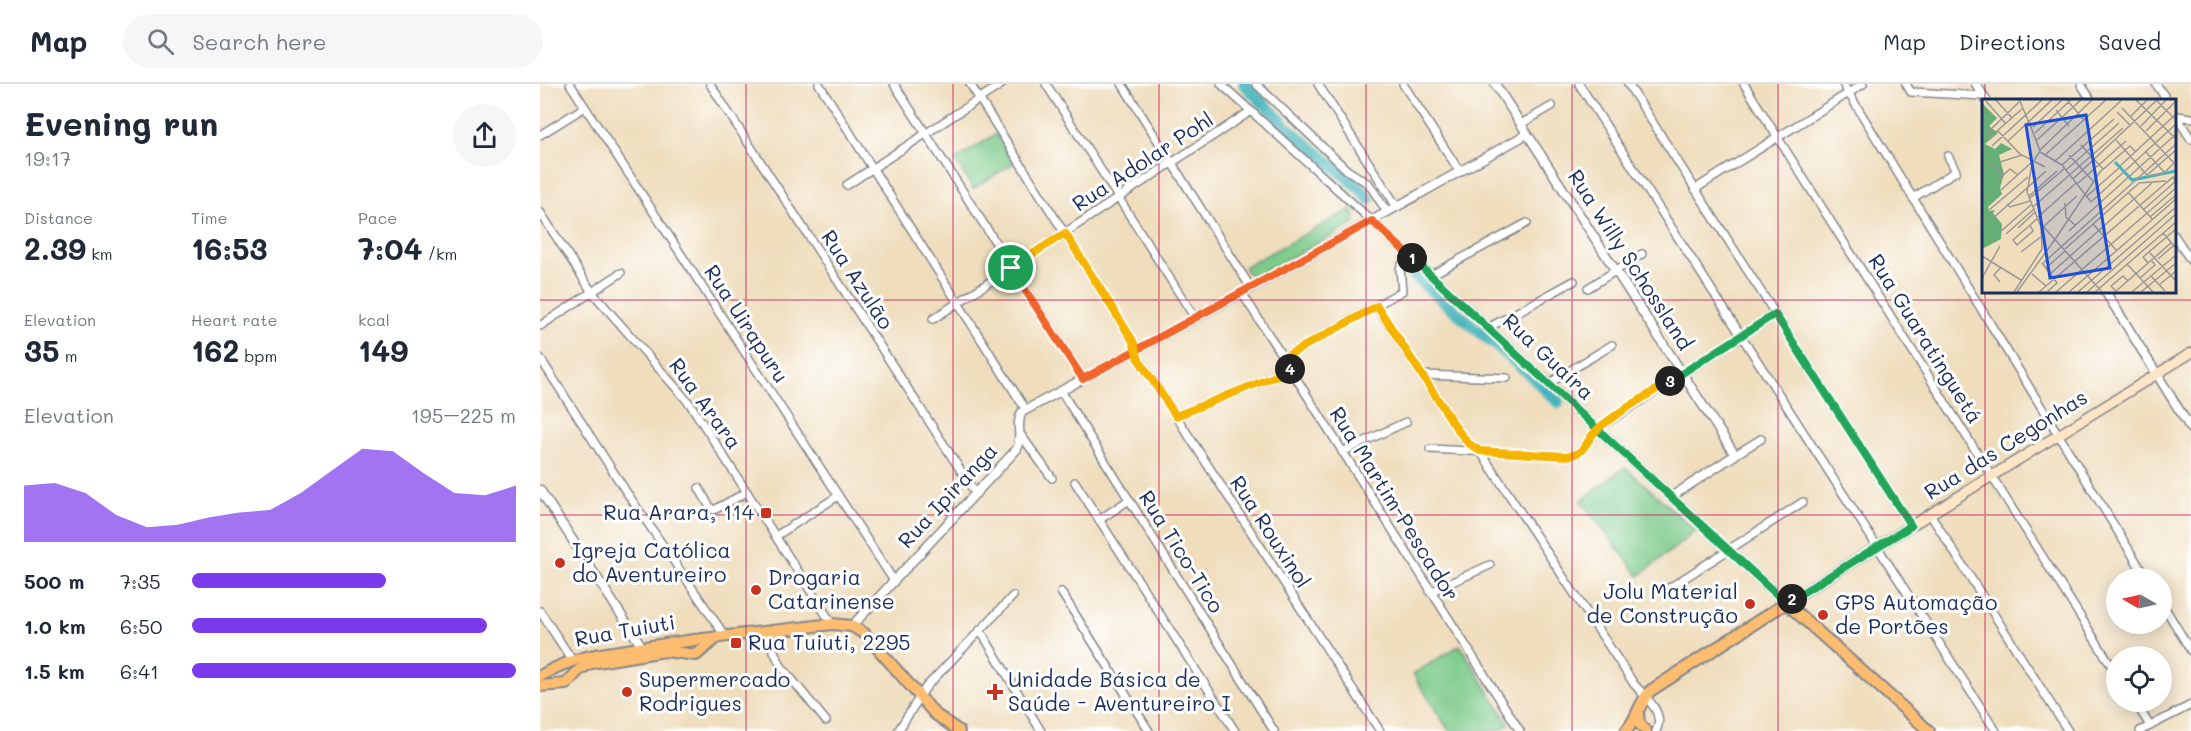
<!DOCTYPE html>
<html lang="en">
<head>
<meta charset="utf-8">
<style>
	:root { --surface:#fff; --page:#f6f6f7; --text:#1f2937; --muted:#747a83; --line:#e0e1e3; --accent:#7c3aed }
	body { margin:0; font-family:Mali,sans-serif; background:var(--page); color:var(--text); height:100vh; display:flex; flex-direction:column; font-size:22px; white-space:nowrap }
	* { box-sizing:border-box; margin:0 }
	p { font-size:20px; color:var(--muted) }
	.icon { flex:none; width:33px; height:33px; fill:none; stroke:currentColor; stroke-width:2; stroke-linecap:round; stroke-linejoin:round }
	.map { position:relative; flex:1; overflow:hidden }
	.drawer { display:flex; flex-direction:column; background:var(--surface); width:540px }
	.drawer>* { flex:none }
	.needle { width:39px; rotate:279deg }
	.buttons { position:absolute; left:1566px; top:484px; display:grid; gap:12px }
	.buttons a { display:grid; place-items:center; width:66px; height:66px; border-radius:50%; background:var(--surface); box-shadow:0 3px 15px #0003; font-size:30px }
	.pin { position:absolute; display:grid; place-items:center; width:51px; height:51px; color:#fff; margin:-26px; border:3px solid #fff; border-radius:50%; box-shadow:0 2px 6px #0007 }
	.km { position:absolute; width:30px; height:30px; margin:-15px; border-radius:50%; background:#222; color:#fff; font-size:16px; line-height:30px; text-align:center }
	.round { display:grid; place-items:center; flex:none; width:63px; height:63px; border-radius:32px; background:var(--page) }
	.summary { display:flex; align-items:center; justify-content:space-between; height:102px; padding:0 24px }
	h1 { font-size:33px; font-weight:700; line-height:45px }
	.stats { display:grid; grid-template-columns:repeat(3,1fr); gap:9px; height:102px; padding:6px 24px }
	.stats div { display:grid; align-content:center }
	.stats b { font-size:30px; font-weight:700 }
	.stats small { font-size:16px; font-weight:400 }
	.stats p { font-size:16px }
	.chart { height:168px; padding:12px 24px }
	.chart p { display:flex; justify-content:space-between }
	.chart svg { width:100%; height:108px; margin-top:6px; fill:var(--accent); opacity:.7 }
	ul { padding:0 24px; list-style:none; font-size:20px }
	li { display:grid; grid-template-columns:96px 72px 1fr; align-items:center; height:45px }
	li i { height:15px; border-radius:8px; background:var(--accent) }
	header { display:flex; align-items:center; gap:36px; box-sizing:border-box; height:84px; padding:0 30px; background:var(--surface); border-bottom:2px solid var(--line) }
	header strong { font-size:28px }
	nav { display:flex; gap:33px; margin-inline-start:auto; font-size:21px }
	.search { width:420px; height:54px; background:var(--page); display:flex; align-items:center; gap:15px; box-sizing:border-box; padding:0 21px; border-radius:33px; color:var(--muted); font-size:22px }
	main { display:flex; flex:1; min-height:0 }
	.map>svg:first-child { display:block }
	.green { fill:#7cca89; stroke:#4c7c74; stroke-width:1.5 }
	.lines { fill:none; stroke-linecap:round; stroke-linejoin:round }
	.river { stroke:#44b4bc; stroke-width:12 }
	.minor-casing { stroke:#85868d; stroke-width:10 }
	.tertiary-casing { stroke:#85868d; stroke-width:11 }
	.secondary-casing { stroke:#85868d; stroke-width:12 }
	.primary-casing { stroke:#85868d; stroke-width:14 }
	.minor { stroke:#fff; stroke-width:7 }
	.tertiary { stroke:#fff; stroke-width:8 }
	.secondary { stroke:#fee5c5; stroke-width:9 }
	.primary { stroke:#fcbd6f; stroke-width:10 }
	.split-1-casing { stroke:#fff; stroke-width:12 }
	.split-2-casing { stroke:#fff; stroke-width:12 }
	.split-3-casing { stroke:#fff; stroke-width:12 }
	.split-4-casing { stroke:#fff; stroke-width:12 }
	.split-5-casing { stroke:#fff; stroke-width:12 }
	.split-1 { stroke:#f0652b; stroke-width:8 }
	.split-2 { stroke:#22a559; stroke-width:8 }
	.split-3 { stroke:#22a559; stroke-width:8 }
	.split-4 { stroke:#f5b400; stroke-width:8 }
	.split-5 { stroke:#f5b400; stroke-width:8 }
	.grid { fill:none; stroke:#c2185b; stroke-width:1.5; stroke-opacity:0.55 }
	.poi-dot { fill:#c8321e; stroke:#fff; stroke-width:2 }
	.labels { text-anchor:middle; stroke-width:6; stroke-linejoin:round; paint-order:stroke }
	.street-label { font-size:21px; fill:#1b2f5e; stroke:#fff }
	.poi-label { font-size:21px; fill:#1b2f5e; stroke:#fff; text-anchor:start }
	.inset-river { fill:none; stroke:#44b4bc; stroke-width:3 }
	.inset-road { fill:none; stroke:#9a9796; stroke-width:1.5 }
	.view { fill:#1d4ed8; fill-opacity:0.15; stroke:#1d4ed8; stroke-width:3 }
	.inset-edge { fill:none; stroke:#1b2f5e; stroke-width:3 }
</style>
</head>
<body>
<header>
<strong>Map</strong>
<div class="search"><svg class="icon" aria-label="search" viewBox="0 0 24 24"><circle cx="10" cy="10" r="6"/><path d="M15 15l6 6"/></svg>Search here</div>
<nav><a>Map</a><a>Directions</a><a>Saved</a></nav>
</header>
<main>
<section class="drawer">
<div class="summary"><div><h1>Evening run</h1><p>19:17</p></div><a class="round"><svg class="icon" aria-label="share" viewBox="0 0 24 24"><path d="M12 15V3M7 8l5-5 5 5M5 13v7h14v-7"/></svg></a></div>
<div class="stats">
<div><p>Distance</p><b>2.39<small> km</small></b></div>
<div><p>Time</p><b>16:53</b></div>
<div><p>Pace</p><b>7:04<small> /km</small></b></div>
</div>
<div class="stats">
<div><p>Elevation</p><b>35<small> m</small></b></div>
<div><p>Heart rate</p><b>162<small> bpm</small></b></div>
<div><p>kcal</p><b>149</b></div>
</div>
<div class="chart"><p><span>Elevation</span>195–225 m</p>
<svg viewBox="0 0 160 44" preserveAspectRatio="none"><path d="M0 44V21L10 20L20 24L30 33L40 38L50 37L60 34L70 32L80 31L90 24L100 15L110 6L120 7L130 16L140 24L150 25L160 21V44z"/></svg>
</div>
<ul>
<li><b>500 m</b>7:35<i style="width:60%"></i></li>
<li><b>1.0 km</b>6:50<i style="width:91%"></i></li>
<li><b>1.5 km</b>6:41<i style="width:100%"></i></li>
</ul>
</section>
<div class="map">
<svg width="1651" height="647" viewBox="0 0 1651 647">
	<rect width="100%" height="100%" fill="#fff"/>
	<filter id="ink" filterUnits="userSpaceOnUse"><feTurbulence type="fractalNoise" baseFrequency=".0167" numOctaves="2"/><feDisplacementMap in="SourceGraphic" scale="12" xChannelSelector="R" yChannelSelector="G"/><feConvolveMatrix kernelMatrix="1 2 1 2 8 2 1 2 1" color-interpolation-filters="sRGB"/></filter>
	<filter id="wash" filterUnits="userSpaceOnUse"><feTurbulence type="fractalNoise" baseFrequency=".008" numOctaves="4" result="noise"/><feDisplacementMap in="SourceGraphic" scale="24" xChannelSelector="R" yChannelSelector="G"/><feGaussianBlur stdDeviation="1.35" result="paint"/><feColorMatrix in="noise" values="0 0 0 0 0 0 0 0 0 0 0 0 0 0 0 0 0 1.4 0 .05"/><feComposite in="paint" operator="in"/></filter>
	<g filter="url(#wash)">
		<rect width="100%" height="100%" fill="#efddbc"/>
		<!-- green -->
		<g class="green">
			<polygon points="456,50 474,79 433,105 415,76"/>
			<path d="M812,125L815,134L814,140L718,191C711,192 706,189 704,183Z"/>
			<polygon points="1085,383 1156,447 1099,492 1041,417"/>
			<polygon points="920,561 969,640 958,647 909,647 873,590"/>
		</g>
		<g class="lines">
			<!-- river -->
			<g class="river">
				<polyline points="704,0 752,48 819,103 829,115"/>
				<polyline points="874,192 988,289 1018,318"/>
			</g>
		</g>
	</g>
	<g filter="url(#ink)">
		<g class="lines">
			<!-- minor casing -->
			<g class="minor-casing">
				<g id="minor">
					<polyline points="30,0 354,497"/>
					<polyline points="170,0 436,410"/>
					<polyline points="279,0 486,326"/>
					<polyline points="354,0 543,295"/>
					<polyline points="430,0 593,257 599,275 840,647"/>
					<polyline points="506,0 655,234"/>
					<polyline points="582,0 711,204"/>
					<polyline points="681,0 832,137"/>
					<polyline points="716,0 807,86 829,100 847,128"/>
					<polyline points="778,0 857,123"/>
					<polyline points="863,0 920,88"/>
					<polyline points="1039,0 1456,647"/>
					<polyline points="1088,0 1371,442"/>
					<polyline points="1204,0 1576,589"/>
					<polyline points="1303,0 1607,495"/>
					<polyline points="1366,0 1371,8 1443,12"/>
					<polyline points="1541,0 1551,16"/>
					<polyline points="1616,0 1627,16"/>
					<polyline points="1634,29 1651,55"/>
					<polyline points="1637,32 1651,34"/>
					<polyline points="981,40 1012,22"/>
					<polyline points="0,51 45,23"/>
					<polyline points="307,101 462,0"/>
					<polyline points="1155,105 1323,0"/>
					<polyline points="1373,114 1416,87 1408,72"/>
					<polyline points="0,128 52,208 150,320 292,540"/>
					<polyline points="1634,151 1651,177"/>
					<polyline points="891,191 987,139"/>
					<polyline points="1048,204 1102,170"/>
					<polyline points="702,209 980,647"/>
					<path d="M836,222L917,345L928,359L940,367L1094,600C1105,613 1126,629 1116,647"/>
					<polyline points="393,235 711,27"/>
					<polyline points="0,242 81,189"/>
					<polyline points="948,244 1034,197"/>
					<polyline points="0,274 85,406 185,552"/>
					<polyline points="743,274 862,207 860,184 868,171"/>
					<polyline points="882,291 967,294"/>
					<polyline points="1008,300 1072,261"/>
					<polyline points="521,307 734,647"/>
					<polyline points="636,332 751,286"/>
					<polyline points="481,351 512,394"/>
					<path d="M890,365L1026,372C1043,370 1048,358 1057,345L1235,230"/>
					<polyline points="802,368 866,338"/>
					<polyline points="1195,371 1221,355"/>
					<polyline points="535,398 695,647"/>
					<polyline points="159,404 171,425 174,426 207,408"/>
					<polyline points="1390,430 1528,647"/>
					<polyline points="559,436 589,416"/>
					<polyline points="236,452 298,412"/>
					<polyline points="1126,506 1263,418"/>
					<polyline points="521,508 609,647"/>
					<polyline points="890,508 950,481"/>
					<polyline points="1622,519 1651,567"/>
					<polyline points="0,527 32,576"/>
					<polyline points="440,546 501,647"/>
					<polyline points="225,548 241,582 286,637"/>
					<polyline points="1595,618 1610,642"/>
					<polyline points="358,647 386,603 473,512"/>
					<polyline points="1600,647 1651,621"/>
				</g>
			</g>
			<!-- tertiary casing -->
			<g class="tertiary-casing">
				<g id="tertiary">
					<polyline points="955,0 1195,371 1131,413"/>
					<polyline points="1436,0 1446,16"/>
					<polyline points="832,137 1246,519"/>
					<polyline points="1565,207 1651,345"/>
					<polyline points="0,406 102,563"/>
					<path d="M312,542L477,365C483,352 475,340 482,328L702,209L987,50"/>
				</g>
			</g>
			<!-- secondary casing -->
			<g class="secondary-casing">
				<polyline id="secondary" points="1246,519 1651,269"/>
			</g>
			<!-- primary casing -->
			<g class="primary-casing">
				<g id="primary">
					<path d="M0,592C37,570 64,570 105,563C167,553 229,548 292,540L312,542L325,550L395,630L419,647"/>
					<polyline points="0,602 26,600 39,586 51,579 125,567 156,571 179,552"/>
					<polyline points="1098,629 1099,639 1106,647"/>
					<path d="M1086,647C1097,635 1099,619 1110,607L1246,519L1389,647"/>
				</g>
			</g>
			<!-- minor -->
			<use href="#minor" class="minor"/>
			<!-- tertiary -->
			<use href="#tertiary" class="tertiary"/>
			<!-- secondary -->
			<use href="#secondary" class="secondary"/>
			<!-- primary -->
			<use href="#primary" class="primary"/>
		</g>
	</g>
	<g class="lines" filter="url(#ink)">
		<!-- split-1 casing -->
		<g class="split-1-casing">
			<polyline id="split-1" points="471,184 543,295 832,137 872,174"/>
		</g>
		<!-- split-2 casing -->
		<g class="split-2-casing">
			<polyline id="split-2" points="872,174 1246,519 1252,515"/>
		</g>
		<!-- split-3 casing -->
		<g class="split-3-casing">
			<polyline id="split-3" points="1130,297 1235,230 1371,442 1252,515"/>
		</g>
		<!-- split-4 casing -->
		<g class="split-4-casing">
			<path id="split-4" d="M750,285L743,274L837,222L917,345L928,359L940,367L1026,372C1049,370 1045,354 1060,343C1081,326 1107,312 1130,297"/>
		</g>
		<!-- split-5 casing -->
		<g class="split-5-casing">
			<polyline id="split-5" points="471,184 525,149 593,257 599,276 636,332 751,286 750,285"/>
		</g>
		<!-- split-1 -->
		<use href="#split-1" class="split-1"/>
		<!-- split-2 -->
		<use href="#split-2" class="split-2"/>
		<!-- split-3 -->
		<use href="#split-3" class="split-3"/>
		<!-- split-4 -->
		<use href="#split-4" class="split-4"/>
		<!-- split-5 -->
		<use href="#split-5" class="split-5"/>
	</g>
	<!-- grid -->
	<path class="grid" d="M206,0V647M413,0V647M619,0V647M826,0V647M1032,0V647M1238,0V647M1445,0V16M1445,207V647M0,216H1651M0,431H1651"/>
	<!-- markers -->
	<g class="poi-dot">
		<rect x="220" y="423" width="12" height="12" rx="3"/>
		<circle cx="20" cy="479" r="6"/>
		<circle cx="216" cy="506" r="6"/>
		<circle cx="1210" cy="520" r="6"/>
		<circle cx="1283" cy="531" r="6"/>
		<rect x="190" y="553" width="12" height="12" rx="3"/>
		<circle cx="87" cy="608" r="6"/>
		<path d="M452 599h6v6h6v6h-6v6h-6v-6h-6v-6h6z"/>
	</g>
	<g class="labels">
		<!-- street labels -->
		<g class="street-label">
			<text transform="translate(603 78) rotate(-33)" y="7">Rua Adolar Pohl</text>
			<text transform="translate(1090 176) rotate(57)" y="7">Rua Willy Schossland</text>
			<text transform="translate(317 196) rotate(57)" y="7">Rua Azulão</text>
			<text transform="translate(206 240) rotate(57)" y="7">Rua Uirapuru</text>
			<text transform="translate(1385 255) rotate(58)" y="7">Rua Guaratinguetá</text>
			<text transform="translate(1008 273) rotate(43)" y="7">Rua Guaíra</text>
			<text transform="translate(165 320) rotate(54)" y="7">Rua Arara</text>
			<text transform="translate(1466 361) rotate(-32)" y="7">Rua das Cegonhas</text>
			<text transform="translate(408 412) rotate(-47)" y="7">Rua Ipiranga</text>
			<text transform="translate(854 420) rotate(58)" y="7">Rua Martim-Pescador</text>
			<text transform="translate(730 448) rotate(57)" y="7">Rua Rouxinol</text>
			<text transform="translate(641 468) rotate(58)" y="7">Rua Tico-Tico</text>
			<text transform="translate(85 547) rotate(-10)" y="7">Rua Tuiuti</text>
		</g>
		<!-- poi labels -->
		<g class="poi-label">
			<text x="214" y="436" text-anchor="end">Rua Arara, 114</text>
			<text x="32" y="474">Igreja Católica<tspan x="32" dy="24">do Aventureiro</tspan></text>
			<text x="228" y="501">Drogaria<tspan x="228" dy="24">Catarinense</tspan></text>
			<text x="1198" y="515" text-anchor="end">Jolu Material<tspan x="1198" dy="24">de Construção</tspan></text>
			<text x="1295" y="526">GPS Automação<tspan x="1295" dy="24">de Portões</tspan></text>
			<text x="208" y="566">Rua Tuiuti, 2295</text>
			<text x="99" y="603">Supermercado<tspan x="99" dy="24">Rodrigues</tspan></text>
			<text x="468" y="603">Unidade Básica de<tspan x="468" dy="24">Saúde - Aventureiro I</tspan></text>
		</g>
	</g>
	<!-- overview -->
	<g transform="translate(1442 15)">
		<rect width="194" height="194" fill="#efddbc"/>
		<path d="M0,4L15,19L7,27L16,34L3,45L13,50L19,44L30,50L17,56L22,75L18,89L20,95L6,108L7,112L13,111L11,114L20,125L19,140L0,150Z" fill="#65ae75"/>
		<path class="inset-river" d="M133,63L150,81L194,72"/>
		<path class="inset-road" d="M13,0L30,19M37,0L48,26M153,0L194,40M173,0L194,21M85,1L102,21M4,2L24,25M140,9L192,64M74,11L87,27M135,13L149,27M149,17L166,0M159,27L185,0M51,28L81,0M15,31L39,56M164,32L194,2M5,34L37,3M53,34L90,0M6,40L40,10M55,41L100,0M134,41L165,76M26,42L71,0M99,46L121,70M10,47L61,0M58,51L111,0M163,52L183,74M58,53L80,66M63,56L125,0M87,56L111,82M8,63L21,77M18,63L40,56L63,68M72,63L141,0M80,66L132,20M80,66L109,103M138,67L194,15M84,71L137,24M165,76L194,51M166,77L181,75L192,64M91,80L176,0M14,83L28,70L36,76M156,84L184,82M95,85L144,42M19,91L50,63M146,93L171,121M47,97L75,72M105,97L137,69M48,99L83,69M109,103L194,25M83,104L84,118L94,127M25,105L28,108L48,102M51,108L141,29M7,111L46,78M161,111L194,82M56,118L94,84M168,118L194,96M9,121L64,72M59,125L120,193M111,125L135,152M48,126L51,132L35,146L31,141L48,126L56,119M36,129L53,113M60,129L95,97M87,132L194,35M18,133L50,105M181,134L194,149M24,135L52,110M74,139L118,73L148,47L154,53M83,150L156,85M39,153L60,137M167,153L194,182M0,157L39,181M176,160L192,146M60,164L75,184L65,193M166,164L161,158L194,130M60,165L194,45M145,165L171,193M64,169L83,152M50,175L64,187M68,175L170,84M169,177L183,192M0,179L18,147M158,179L173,166L170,162M18,183L12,176L19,168M177,186L194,172M134,192L129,187L141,177L146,182M32,193L60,150L59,128L45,93L50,65L58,52L47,23M35,193L74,139M57,193L191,78L194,84M74,193L194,89M87,193L194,100M96,193L194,108M105,193L194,115M113,193L194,123M133,193L189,144M150,193L194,156M159,193L194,164"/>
		<path class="view" d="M104,16L128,169L68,179L44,26Z"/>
		<rect width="194" height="194" class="inset-edge"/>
	</g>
</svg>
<div class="buttons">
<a><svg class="needle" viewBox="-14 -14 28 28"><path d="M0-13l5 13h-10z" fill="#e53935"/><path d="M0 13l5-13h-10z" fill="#747a83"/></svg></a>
<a><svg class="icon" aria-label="locate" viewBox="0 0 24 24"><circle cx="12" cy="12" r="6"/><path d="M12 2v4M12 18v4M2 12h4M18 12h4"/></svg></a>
</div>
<div class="pin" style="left:471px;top:184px;background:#1e9e55"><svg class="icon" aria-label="arrive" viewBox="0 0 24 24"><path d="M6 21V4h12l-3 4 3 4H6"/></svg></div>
<b class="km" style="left:872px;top:174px">1</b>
<b class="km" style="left:1252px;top:515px">2</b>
<b class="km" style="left:1130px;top:297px">3</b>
<b class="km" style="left:750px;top:285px">4</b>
</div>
</main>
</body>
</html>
